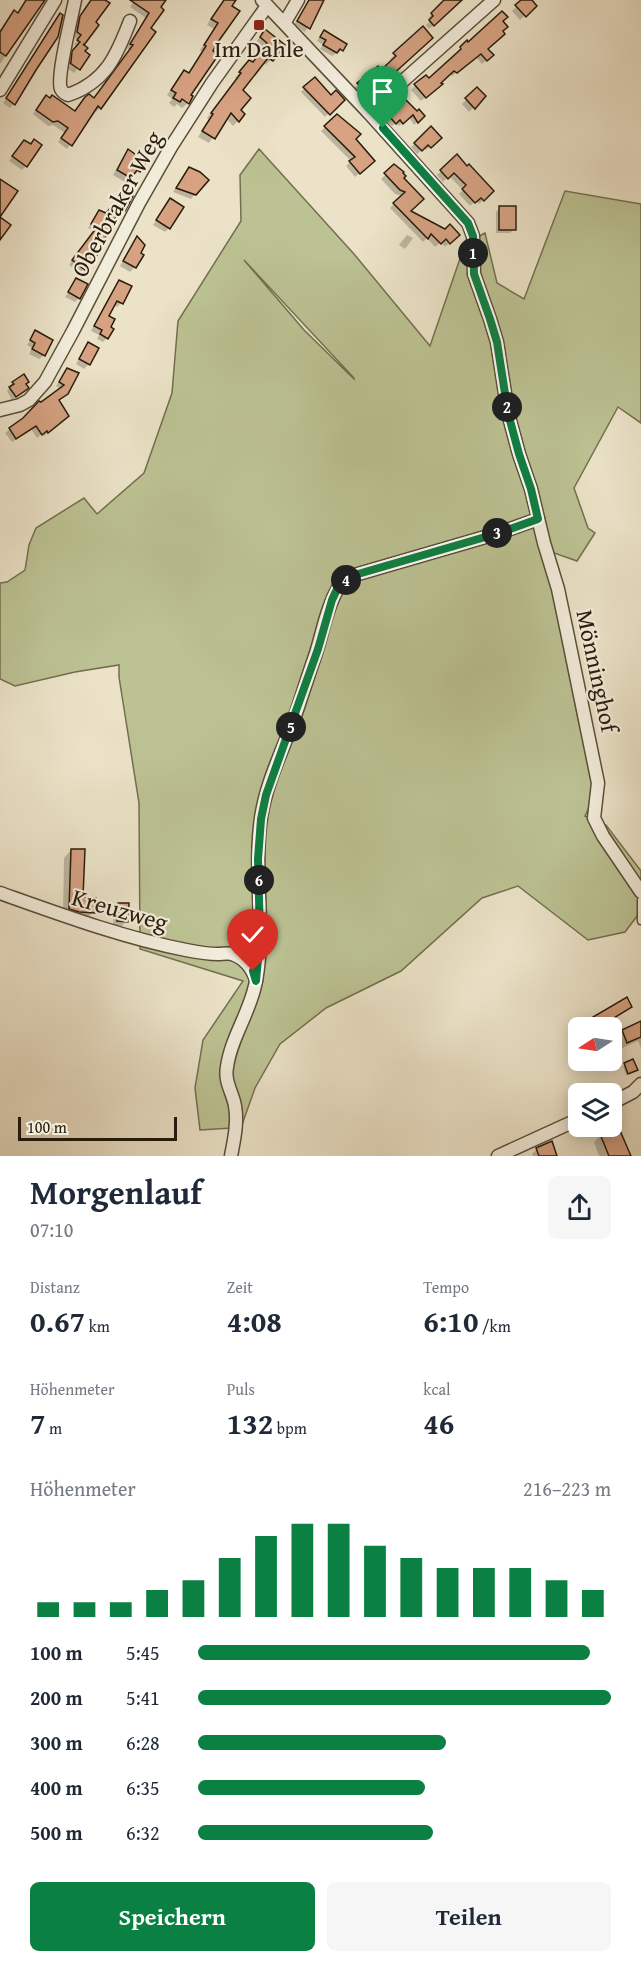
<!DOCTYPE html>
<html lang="de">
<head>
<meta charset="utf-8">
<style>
	:root { --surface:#fff; --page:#f6f6f7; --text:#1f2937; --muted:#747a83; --accent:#0b8043 }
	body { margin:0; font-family:"Gentium Book Plus",serif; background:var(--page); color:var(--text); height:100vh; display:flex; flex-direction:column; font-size:22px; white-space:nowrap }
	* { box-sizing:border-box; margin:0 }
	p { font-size:20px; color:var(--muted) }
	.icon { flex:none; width:33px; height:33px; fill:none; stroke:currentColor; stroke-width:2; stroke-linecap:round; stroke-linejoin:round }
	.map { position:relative; height:1156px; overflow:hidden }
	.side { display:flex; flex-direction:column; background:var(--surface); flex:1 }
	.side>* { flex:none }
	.needle { width:39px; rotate:258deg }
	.controls { position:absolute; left:568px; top:1017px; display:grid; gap:12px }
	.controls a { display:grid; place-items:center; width:54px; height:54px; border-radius:9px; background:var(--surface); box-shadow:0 3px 15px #0003; font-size:30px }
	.scale { position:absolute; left:18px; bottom:15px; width:159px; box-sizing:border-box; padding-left:6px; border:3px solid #291c0a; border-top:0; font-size:16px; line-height:21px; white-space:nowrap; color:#291c0a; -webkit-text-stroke:4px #f2ecdb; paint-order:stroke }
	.pin { position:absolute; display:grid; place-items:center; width:51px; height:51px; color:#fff; margin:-62px -26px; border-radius:50% 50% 50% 0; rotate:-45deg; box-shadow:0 0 6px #0007 }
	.pin .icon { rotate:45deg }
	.km { position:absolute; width:30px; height:30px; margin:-15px; border-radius:50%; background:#222; color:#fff; font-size:16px; line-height:30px; text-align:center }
	.round { display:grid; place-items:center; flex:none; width:63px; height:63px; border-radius:9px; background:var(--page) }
	.overview { display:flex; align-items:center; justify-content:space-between; height:102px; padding:0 30px }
	h1 { font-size:33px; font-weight:700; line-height:45px }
	.stats { display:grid; grid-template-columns:repeat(3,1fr); gap:9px; height:102px; padding:6px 30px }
	.stats div { display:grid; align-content:center }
	.stats b { font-size:30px; font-weight:700 }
	.stats small { font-size:16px; font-weight:400 }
	.stats p { font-size:16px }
	.chart { height:168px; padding:12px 30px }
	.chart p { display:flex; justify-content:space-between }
	.chart svg { width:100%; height:108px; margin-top:6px; stroke:var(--accent); stroke-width:6 }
	.cta { display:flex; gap:12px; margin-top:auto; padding:12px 30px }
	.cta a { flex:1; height:69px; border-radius:9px; background:var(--accent); color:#fff; font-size:24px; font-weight:700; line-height:69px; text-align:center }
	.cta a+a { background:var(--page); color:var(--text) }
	ul { padding:0 30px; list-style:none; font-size:20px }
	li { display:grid; grid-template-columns:96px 72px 1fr; align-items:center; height:45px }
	li i { height:15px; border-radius:8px; background:var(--accent) }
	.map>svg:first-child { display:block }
	.green { fill:#bcc293; stroke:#726f4e; stroke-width:1.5; fill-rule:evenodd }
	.shadow { fill:#0003 }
	.building { fill:#d6a282; stroke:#291c0a; stroke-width:1.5 }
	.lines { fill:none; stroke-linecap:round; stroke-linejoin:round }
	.lane-casing { stroke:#5a4e39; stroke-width:9 }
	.street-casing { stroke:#5a4e39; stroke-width:15 }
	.lane { stroke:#f2ecdb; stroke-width:6 }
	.street { stroke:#f2ecdb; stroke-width:12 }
	.route-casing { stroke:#fff; stroke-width:12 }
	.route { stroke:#0b8043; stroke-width:8 }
	.poi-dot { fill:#8f2418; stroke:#f2ecdb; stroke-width:2 }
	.labels { text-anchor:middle; stroke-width:4.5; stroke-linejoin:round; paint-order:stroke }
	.poi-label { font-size:24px; fill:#291c0a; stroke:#f2ecdb }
	.street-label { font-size:24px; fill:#291c0a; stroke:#f2ecdb }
</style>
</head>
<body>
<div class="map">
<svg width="641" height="1156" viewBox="0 0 641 1156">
	<rect width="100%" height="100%" fill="#ebe2c7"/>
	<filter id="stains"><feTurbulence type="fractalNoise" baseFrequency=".00333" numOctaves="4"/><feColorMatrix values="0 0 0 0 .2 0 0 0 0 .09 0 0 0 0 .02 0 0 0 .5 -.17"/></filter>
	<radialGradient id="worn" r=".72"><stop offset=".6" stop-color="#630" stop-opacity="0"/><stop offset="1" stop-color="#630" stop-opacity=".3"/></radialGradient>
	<!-- green -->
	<path class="green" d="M259,149L354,254L430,346L465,244L485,233L497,283L524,299L565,191L641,204V423L618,407L574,488L588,528L595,533L577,561L554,553L548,540L550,580L579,723L595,783V794L585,816L606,825L641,871V911L625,932L588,940L518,886L482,898L401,971L326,1008L280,1044L255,1088L238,1136L232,1128L200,1130L195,1088L203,1040L243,981L140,949L139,803L119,677V665L75,672L15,686L0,679V583L7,582L25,570L29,545L36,528L84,498L97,514L144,473L172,393L178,321L241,221L240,175ZM244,260L354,378V379L304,330Z"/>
	<!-- shadow -->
	<g class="shadow">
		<polygon points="26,0 44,0 0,64 0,32 10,17 17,14"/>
		<polygon points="92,0 103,0 94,23 82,45 83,52 88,55 74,73 67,68 69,57 77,46 74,45 78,40 73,36 76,21"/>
		<polygon points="135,0 158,0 149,28 100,108 96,112 94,110 67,149 58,142 65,133 53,125 48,126 33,114 42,101 74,112 93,100 130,50 127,48 146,18 130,7"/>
		<polygon points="223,0 234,0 189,95 188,103 182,108 177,104 174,107 169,103 172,99 167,95 179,77 184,72 188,74 202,52 200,50 214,29 207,25"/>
		<polygon points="309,0 322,0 305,32 294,25"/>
		<polygon points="447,0 461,0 429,29 426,25 430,21 428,18"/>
		<polygon points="523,0 529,0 535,6 520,20 512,11"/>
		<polygon points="60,15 14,104 10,108 3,103"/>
		<polygon points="501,21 486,49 488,59 482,64 476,57 452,76 449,74 439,83 437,88 421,101 411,90 415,86 429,80 458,53 457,52 461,48"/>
		<polygon points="423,28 431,38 364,99 354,88 381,72 392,61 390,59"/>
		<polygon points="320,36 342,50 332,56 320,49 323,45 317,41"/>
		<polygon points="260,37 283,45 266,65 262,62 241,90 238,121 233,126 226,118 209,143 198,137 209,120 207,118 237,79 235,78 244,67 252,64 263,49 255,43"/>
		<polygon points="315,79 331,97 343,100 325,117 301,92"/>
		<polygon points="477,89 484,96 469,112 462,104"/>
		<polygon points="405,101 423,116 414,125 409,117 399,126 396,123 392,126 386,120"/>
		<polygon points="337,116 354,139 369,165 355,177 346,166 351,161 321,131"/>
		<polygon points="431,129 439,138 426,150 424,148 417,154 411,147"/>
		<polygon points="20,146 26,166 22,170 9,161"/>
		<polygon points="128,151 139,171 134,175 132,174 126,181 123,181 113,175 124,155"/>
		<polygon points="457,157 492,191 479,204 476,200 470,206 459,194 468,185 466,183 461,188 449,176 443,182 437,175"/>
		<polygon points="395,166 402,178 422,199 409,211 446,231 458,234 445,247 441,242 435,247 427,238 423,242 390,208 402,196 395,194 381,179"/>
		<polygon points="189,169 195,194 191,199 173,192"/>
		<polygon points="124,193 124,211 120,215 117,213 96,249 99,250 80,273 69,265 94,231 88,228 95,216 99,211 106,215 114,207"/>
		<polygon points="170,200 169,228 165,232 153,225"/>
		<polygon points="500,208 514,229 510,233 496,233 496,212"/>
		<polygon points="407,235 413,238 405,249 399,245"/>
		<polygon points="137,238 135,267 130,272 120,266"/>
		<polygon points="77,280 79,298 75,302 65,297"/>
		<polygon points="119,282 121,303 117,307 113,305 107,316 107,338 103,342 97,339 99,335 91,331 115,286"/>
		<polygon points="36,332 44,355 39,359 29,354 32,348 27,345"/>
		<polygon points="88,344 89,364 84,369 76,364 84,349"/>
		<polygon points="67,369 77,374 57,401 57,425 44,436 42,434 37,438 31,429 12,442 5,433 61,389 56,386"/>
		<polygon points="13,383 25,385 23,391 12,400 7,391"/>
		<polygon points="71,850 82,899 93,912 86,919 63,916 64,858"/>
		<polygon points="119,904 126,921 122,926 113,925 114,909"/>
		<polygon points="630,1006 598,1028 592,1028 589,1023 594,1018"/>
		<polygon points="641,1023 641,1048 638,1041 620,1049 615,1038 622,1031"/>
		<polygon points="625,1065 634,1071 626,1075 623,1066"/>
		<polygon points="617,1128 629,1156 599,1156 594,1142 601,1135"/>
		<polygon points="551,1143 555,1156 533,1156 532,1154 537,1149"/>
	</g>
	<!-- building -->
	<g class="building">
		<polygon points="26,0 45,0 6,56 0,52 0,32 14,10 18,13"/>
		<polygon points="91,0 105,0 110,3 96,22 99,25 84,45 83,44 88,48 85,51 90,55 80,70 70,63 71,62 72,51 80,42 77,40 81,35 77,32 80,16"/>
		<polygon points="130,0 166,0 161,7 164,10 151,28 156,32 101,109 98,106 72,146 61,138 68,128 58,121 53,122 36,110 46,95 50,98 52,95 75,111 85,97 89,94 94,98 133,45 130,44 149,13"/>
		<polygon points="224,0 236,0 232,6 240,11 218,42 213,51 219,54 191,95 193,96 189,104 182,99 180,102 173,98 176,93 171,90 184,70 189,73 206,46 204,45 218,23 211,19"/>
		<polygon points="309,0 324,0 310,29 297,21"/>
		<polygon points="444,0 462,0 434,26 429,20 433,16 431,13"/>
		<polygon points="521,0 532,0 537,6 526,17 515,5"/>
		<polygon points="502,11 508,17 503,21 508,27 503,31 505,34 488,49 494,55 487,61 481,54 457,73 454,71 441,83 443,84 426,98 414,84 426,75 429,78 461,49 460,47 467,40 468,42"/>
		<polygon points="60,13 63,15 58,37 36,70 15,105 6,98"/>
		<polygon points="423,26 433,38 369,96 357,83 378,66 381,70 396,56 393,53"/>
		<polygon points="265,29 285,45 273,61 268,58 243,90 251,98 241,110 245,114 239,122 231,113 215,139 202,131 213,114 211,113 241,73 239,72 249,60 253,62 267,43 260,37"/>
		<polygon points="324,30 347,44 343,51 340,49 337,53 323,45 326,40 320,37"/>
		<polygon points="315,77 331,95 336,90 345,100 330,115 303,87"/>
		<polygon points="477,87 486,96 475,109 465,98"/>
		<polygon points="405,99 417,111 419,109 425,116 418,123 413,115 403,124 400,120 396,124 388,115"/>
		<polygon points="337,114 361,134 356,139 375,161 360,174 349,161 355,157 324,126"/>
		<polygon points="431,126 442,138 431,148 428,145 422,151 414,143"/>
		<polygon points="34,139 42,145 27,167 12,156 24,140 31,144"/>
		<polygon points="128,149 146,162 140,172 137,170 132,177 130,176 129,177 117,170"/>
		<polygon points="457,154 467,166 469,164 494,191 484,201 481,198 475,203 462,189 466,185 454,173 448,179 440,170"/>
		<polygon points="394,164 404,172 403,173 406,176 404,178 424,199 411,211 445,229 450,224 460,235 450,244 446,239 441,244 431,234 428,239 393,203 405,192 400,190 384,173"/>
		<polygon points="189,167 200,172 209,180 196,195 176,188"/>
		<polygon points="0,179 18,191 0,217 11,225 0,240"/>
		<polygon points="124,191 133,196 125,211 120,209 101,246 98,248 101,250 85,270 72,260 97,227 91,224 99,210 106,213 113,205 116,206"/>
		<polygon points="170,198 184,207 170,229 156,220"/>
		<rect x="499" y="206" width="17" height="24"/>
		<polygon points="137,236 145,245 141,253 144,255 136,268 123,261"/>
		<polygon points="76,278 88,284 80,299 68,292"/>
		<polygon points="119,280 132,286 123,304 117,301 109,316 115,319 111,327 114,329 108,339 100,334 102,330 94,326"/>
		<polygon points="35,330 53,340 45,356 32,349 35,343 30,340"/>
		<polygon points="88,342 99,348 90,365 79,359"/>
		<polygon points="67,368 79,373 68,394 59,400 69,416 48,433 47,431 42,435 36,426 16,439 9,428 23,418 39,401 41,402 64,385 59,382"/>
		<polygon points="24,374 29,382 26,384 29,388 16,397 9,387 14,384 12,382"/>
		<polygon points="71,849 85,849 83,897 96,898 95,913 79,912 69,909"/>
		<polygon points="118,903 129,903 128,922 117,921"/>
		<polygon points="627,997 632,1007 599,1027 593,1017"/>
		<polygon points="641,1021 641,1037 627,1043 622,1030"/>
		<polygon points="633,1059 638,1070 628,1074 624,1063"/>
		<polygon points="618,1126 631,1156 609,1156 600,1134"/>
		<polygon points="552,1141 557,1156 539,1156 536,1148"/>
	</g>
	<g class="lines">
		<!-- lane casing -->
		<g class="lane-casing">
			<polyline id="lane" points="641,900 641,921"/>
		</g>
		<!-- street casing -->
		<g class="street-casing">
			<g id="street">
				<path d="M75,0C72,16 56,78 61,89C63,93 64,93 68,95C106,82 117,55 130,21"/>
				<polyline points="262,0 368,112 468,223 473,236 474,274 490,319 497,342 508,413 519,454 531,489 544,543 558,589 567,632 598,783 594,818 603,836 641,892"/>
				<polyline points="285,22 298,0"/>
				<polyline points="0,90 55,0"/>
				<polyline points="368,112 494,0"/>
				<polyline points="0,410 20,405 29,400 45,382 73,331 139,203 171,147 212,83 267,6"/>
				<path d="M0,893C59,914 124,938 186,950C196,952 207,954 218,954C222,954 228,953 232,954C244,958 252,968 256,980"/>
				<polyline points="232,954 260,937"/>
				<polyline points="612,1103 633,1092 641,1084"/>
				<path d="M231,1156C234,1140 238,1123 235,1106C233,1093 224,1082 227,1067C231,1037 251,1011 256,981C266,928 253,872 261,818C266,783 282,752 294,719C301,699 307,679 314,659C322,637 325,611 337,590C341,582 350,578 358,574L499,533L538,519"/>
				<polyline points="498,1156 579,1119"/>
			</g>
		</g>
		<!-- lane -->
		<use href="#lane" class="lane"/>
		<!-- street -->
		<use href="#street" class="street"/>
	</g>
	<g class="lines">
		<!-- route casing -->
		<g class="route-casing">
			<polyline id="route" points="253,971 256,981 260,937 258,859 261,819 266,795 318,649 332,600 338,587 346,580 358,574 499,533 538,519 531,489 519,454 508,413 497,342 490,319 474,274 473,236 468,223 383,128"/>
		</g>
		<!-- route -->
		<use href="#route" class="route"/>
	</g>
	<!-- markers -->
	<rect class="poi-dot" x="253" y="19" width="12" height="12" rx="3"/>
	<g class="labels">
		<!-- poi labels -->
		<g class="poi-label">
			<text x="259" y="57">Im Dahle</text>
		</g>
		<!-- street labels -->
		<g class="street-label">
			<text transform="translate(117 204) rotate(-61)" y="8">Oberbraker Weg</text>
			<text transform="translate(597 671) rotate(78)" y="8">Mönninghof</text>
			<text transform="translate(120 910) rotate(16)" y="8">Kreuzweg</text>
		</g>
	</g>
	<rect width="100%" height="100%" filter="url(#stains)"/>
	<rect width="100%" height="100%" fill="url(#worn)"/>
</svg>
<div class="controls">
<a><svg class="needle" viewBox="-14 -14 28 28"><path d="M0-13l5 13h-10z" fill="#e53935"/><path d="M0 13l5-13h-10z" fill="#747a83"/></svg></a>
<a><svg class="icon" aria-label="layers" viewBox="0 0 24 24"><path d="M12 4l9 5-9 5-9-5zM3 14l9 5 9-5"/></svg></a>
</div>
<div class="scale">100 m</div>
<div class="pin" style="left:383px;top:128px;background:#1e9e55"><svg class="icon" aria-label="arrive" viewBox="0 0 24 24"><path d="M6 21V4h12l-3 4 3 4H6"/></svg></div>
<div class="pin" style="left:253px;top:971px;background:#d93025"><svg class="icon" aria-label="check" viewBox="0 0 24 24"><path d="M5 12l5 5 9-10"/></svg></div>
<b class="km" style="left:473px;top:253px">1</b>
<b class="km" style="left:507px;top:407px">2</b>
<b class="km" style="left:497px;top:533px">3</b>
<b class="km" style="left:346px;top:580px">4</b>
<b class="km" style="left:291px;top:727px">5</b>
<b class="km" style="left:259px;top:880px">6</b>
</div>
<section class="side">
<div class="overview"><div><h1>Morgenlauf</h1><p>07:10</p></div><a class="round"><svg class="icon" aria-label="share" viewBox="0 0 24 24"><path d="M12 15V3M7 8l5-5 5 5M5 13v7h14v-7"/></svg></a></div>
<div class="stats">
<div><p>Distanz</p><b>0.67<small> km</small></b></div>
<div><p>Zeit</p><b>4:08</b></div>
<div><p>Tempo</p><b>6:10<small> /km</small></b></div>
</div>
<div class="stats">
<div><p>Höhenmeter</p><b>7<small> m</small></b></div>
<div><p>Puls</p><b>132<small> bpm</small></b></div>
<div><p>kcal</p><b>46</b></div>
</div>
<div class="chart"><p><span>Höhenmeter</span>216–223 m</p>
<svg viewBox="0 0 160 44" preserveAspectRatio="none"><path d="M5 44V38M15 44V38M25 44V38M35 44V33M45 44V29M55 44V20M65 44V11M75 44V6M85 44V6M95 44V15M105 44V20M115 44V24M125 44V24M135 44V24M145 44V29M155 44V33"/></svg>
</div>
<ul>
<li><b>100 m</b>5:45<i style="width:95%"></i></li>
<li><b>200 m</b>5:41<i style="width:100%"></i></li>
<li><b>300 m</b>6:28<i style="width:60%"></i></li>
<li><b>400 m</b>6:35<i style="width:55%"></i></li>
<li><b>500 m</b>6:32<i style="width:57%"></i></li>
</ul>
<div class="cta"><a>Speichern</a><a>Teilen</a></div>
</section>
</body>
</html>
